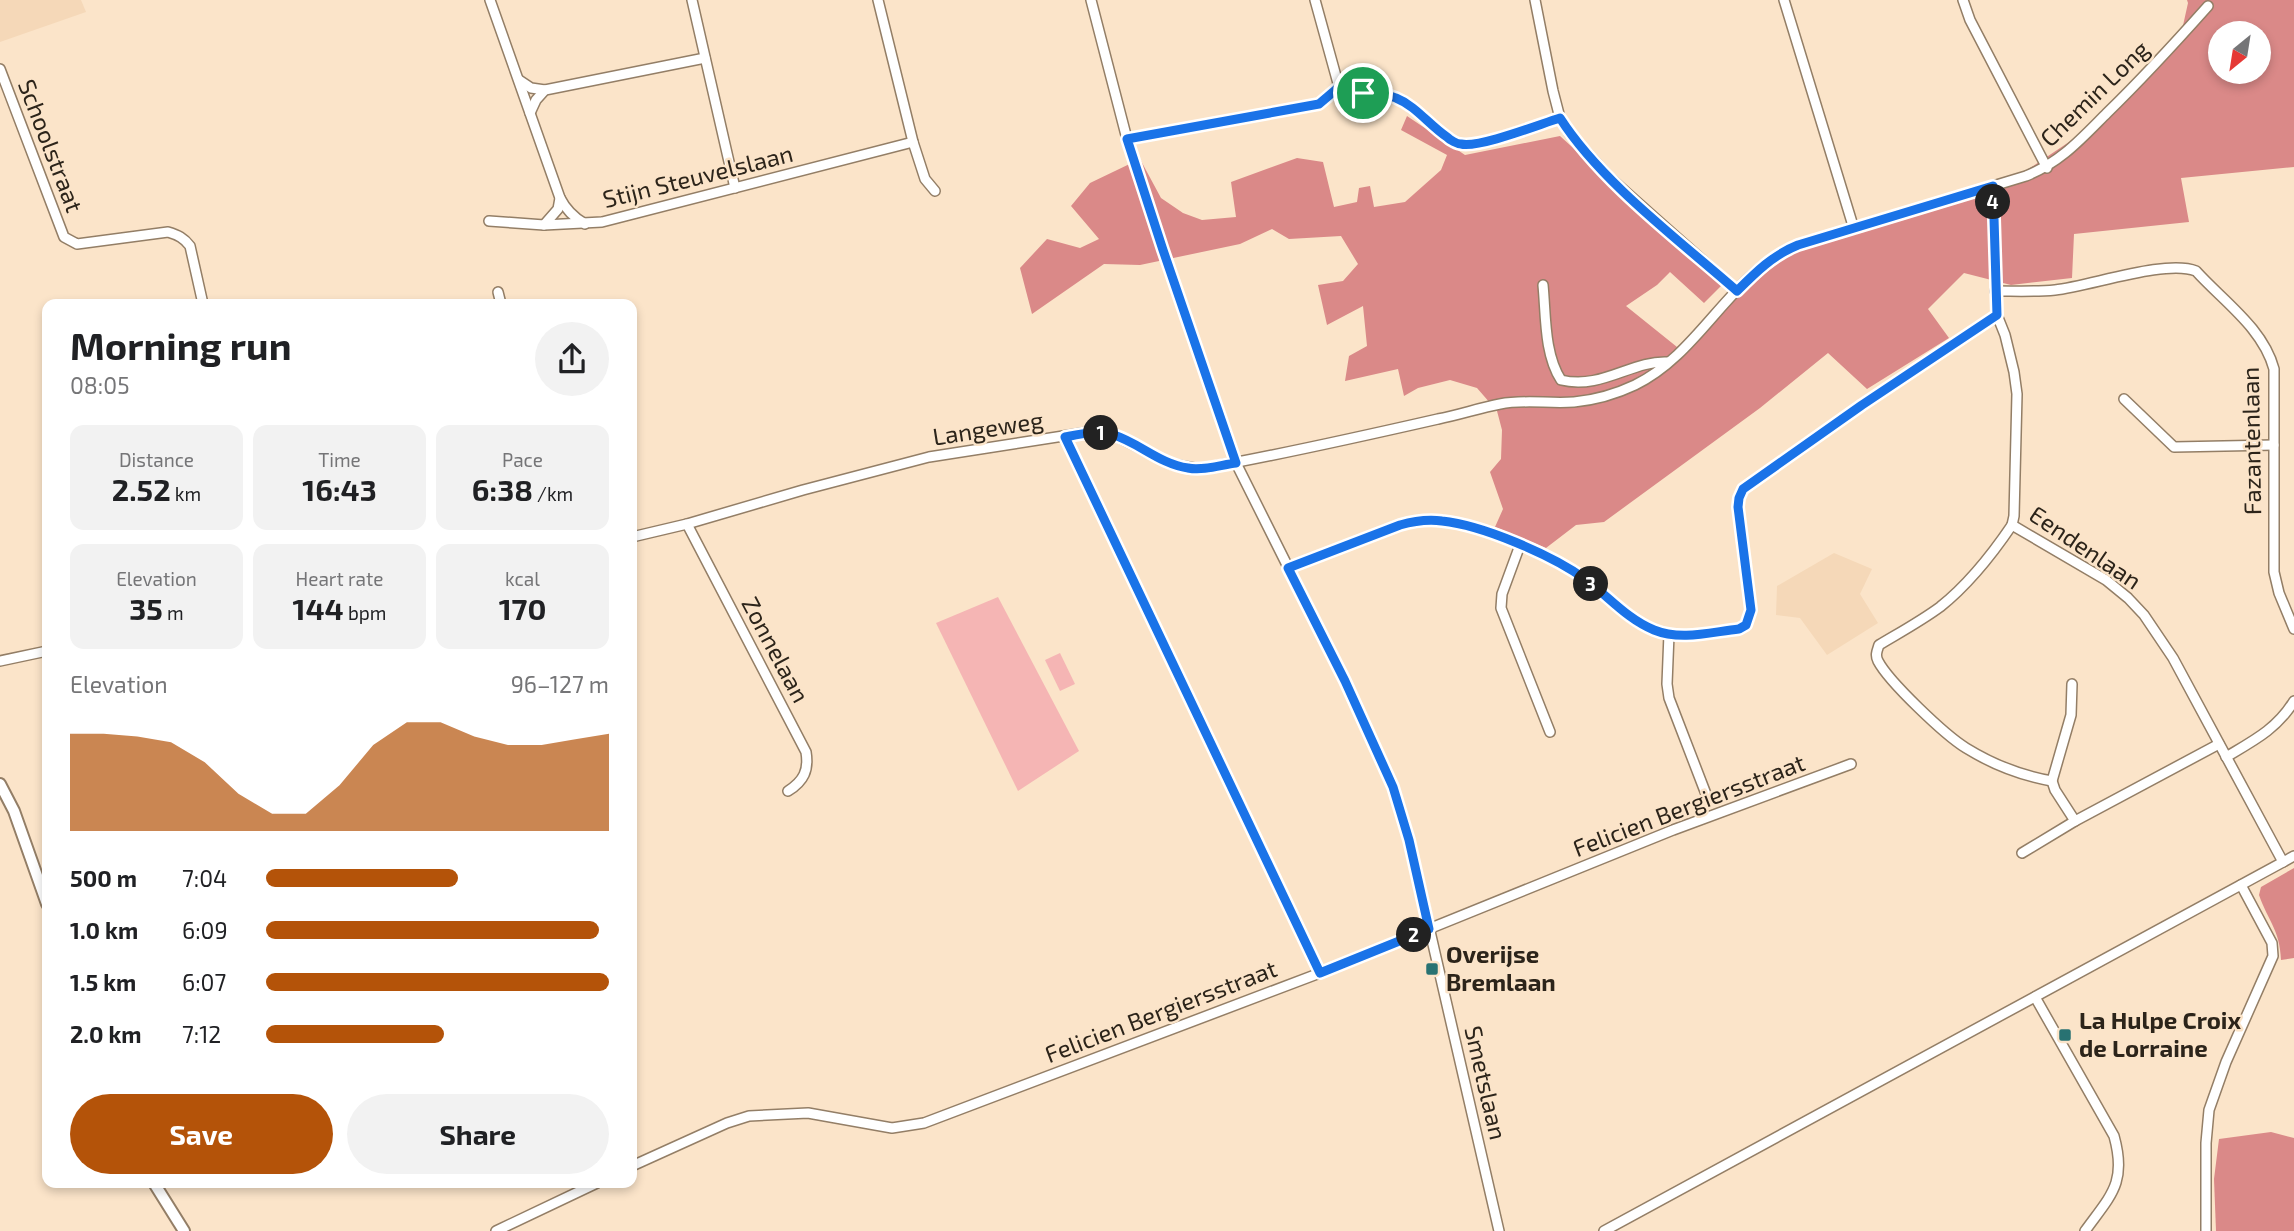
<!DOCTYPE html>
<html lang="en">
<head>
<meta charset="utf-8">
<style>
	:root { --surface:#fff; --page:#f2f2f2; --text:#202124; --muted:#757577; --accent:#b45309 }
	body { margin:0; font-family:"Exo 2",sans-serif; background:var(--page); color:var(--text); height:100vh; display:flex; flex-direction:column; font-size:26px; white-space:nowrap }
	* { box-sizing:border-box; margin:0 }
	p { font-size:23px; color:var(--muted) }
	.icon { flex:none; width:38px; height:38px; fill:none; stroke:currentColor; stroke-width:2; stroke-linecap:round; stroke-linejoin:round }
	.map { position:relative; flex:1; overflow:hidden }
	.drawer { position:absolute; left:42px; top:299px; width:595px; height:889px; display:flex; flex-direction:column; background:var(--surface); border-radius:14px; box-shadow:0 4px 10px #0003 }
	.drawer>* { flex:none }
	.needle { width:46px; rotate:210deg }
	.fabs { position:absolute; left:2208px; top:21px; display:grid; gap:14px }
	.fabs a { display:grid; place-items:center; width:63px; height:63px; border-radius:50%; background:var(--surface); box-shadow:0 4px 10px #0003; font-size:35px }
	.pin { position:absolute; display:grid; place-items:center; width:60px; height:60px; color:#fff; margin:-30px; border:4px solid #fff; border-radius:50%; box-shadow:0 2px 7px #0007 }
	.km { position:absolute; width:35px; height:35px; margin:-18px; border-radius:50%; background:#222; color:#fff; font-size:19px; line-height:35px; text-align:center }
	.round { display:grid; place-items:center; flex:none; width:74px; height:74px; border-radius:37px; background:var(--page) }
	.headline { display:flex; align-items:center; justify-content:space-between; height:119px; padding:0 28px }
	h1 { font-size:38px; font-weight:700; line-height:52px }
	.figures { display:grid; grid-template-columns:repeat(3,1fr); gap:10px; height:119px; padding:7px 28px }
	.figures div { display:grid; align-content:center; border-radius:14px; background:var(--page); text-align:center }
	.figures b { font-size:30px; font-weight:700 }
	.figures small { font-size:19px; font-weight:400 }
	.figures p { font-size:19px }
	.chart { height:196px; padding:14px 28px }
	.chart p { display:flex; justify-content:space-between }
	.chart svg { width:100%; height:126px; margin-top:7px; fill:var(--accent); opacity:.7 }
	.action { display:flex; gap:14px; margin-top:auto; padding:14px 28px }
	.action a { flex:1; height:80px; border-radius:42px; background:var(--accent); color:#fff; font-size:28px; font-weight:700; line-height:80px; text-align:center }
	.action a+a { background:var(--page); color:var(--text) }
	ul { padding:0 28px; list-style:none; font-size:23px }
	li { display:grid; grid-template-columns:112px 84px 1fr; align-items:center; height:52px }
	li i { height:18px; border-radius:9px; background:var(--accent) }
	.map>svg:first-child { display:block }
	.built { fill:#f5d8b8 }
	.green { fill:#f5b5b4 }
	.forest { fill:#da8988; fill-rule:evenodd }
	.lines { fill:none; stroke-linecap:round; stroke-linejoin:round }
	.minor-casing { stroke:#937e66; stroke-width:12 }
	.tertiary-casing { stroke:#937e66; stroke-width:14 }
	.minor { stroke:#fff; stroke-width:9 }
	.tertiary { stroke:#fff; stroke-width:10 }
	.route-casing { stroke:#fff; stroke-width:14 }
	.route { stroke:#1a73e8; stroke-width:9 }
	.poi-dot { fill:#287272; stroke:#fbe4c9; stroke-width:2.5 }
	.labels { text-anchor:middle; stroke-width:5; stroke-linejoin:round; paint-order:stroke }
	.street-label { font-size:24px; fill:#2c241a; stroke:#fbe4c9 }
	.poi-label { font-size:24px; font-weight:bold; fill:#2c241a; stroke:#fbe4c9; text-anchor:start }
</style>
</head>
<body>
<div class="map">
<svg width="2294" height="1231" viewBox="0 0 2294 1231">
	<rect width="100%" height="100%" fill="#fbe4c9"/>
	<!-- built -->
	<g class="built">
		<polygon points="0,0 81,0 86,12 0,42"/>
		<polygon points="1834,553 1872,569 1860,594 1878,623 1827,655 1800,618 1776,615 1777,586"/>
	</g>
	<!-- green -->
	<g class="green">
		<polygon points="998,597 1079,751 1018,791 936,623"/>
		<polygon points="1060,653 1075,684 1060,691 1045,660"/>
	</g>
	<!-- forest -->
	<g class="forest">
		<path d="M2187,0H2294V167L2181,178L2189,222L2074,234L2072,278L2011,285L1964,273L1928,309L1949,338L1867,389L1828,353L1760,408L1604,522L1576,525L1546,548L1495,527L1503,509L1490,472L1501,459L1502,430L1497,411L1477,388L1450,380L1418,388L1404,396L1398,369L1345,381L1349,356L1367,346L1363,306L1327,325L1318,285L1343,281L1358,264L1341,236L1289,239L1272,229L1240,244L1140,265L1104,264L1032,314L1020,268L1047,239L1080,248L1099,239L1071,206L1090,183L1140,159L1161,198L1183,213L1202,220L1236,217L1231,182L1297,158L1323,162L1334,207L1357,202L1359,188L1370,186L1374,207L1405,202L1441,170L1447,155L1401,130L1407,116L1465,155L1560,136L1723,284L1704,303L1670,272L1657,285L1626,306L1677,347L1786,256L1819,244L2000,188L2078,136L2182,30L2188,3ZM2221,33H2259V72H2221Z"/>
		<path d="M2294,868V958L2281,960C2280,930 2268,921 2259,895L2261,887Z"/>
		<polygon points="2271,1132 2294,1138 2294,1231 2216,1231 2214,1179 2219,1139"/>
	</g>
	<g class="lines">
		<!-- minor casing -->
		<g class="minor-casing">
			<g id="minor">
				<polyline points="490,0 560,198 558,209 544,225"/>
				<polyline points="692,0 735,188"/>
				<polyline points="878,0 913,142 925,179 935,191"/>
				<polyline points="1091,0 1127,139 1163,250 1236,463 1345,681 1393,787 1409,840 1499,1231"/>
				<polyline points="1315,0 1339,87"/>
				<polyline points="1535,0 1553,91 1560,118 1570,134 1609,177 1737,291"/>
				<polyline points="1784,0 1854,229"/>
				<polyline points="1963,0 1970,20 2047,168"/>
				<path d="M0,69L64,237L77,244L168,232C178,235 184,238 190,246L203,304"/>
				<polyline points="519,80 531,88 545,90"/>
				<polyline points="530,113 536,100 545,90 705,58"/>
				<path d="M1127,139L1319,104L1339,87C1356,97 1377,89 1396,98C1416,107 1429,125 1447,137C1450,140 1457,144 1461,144C1480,148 1539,124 1560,118"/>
				<polyline points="1993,186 1997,315 2005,335 2014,372 2017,394 2014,516 2012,525 2106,580 2128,598 2144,615 2173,658 2283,862"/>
				<path d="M560,198C566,210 573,217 585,224"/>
				<polyline points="489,221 544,225 602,222 913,142"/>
				<path d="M1543,285C1546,315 1544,354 1561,380C1602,390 1632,360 1668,362"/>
				<path d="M1995,291C2015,291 2035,292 2055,290C2091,286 2166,259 2196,271C2223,301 2263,328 2274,369V572L2279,593L2294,629"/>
				<polyline points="498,292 501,304"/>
				<polyline points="2124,399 2174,447 2274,445"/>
				<polyline points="1065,437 1320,973"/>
				<path d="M687,524L806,752C809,770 804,781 788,791"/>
				<path d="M2012,525C1991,556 1969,584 1940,607C1921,621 1899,633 1879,645C1877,651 1875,655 1878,661C1889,682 1945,735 1966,748C1992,764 2023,776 2052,781L2055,790L2075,821L2219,744"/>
				<path d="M632,537L687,524L803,490L929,457L1089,432L1112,434L1171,464L1200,469C1280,455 1359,437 1438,419C1459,415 1479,408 1500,404C1525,399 1549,404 1574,402C1595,400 1616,394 1635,385C1701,353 1730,273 1798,245L2026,176C2061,162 2081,139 2107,113C2142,79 2175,43 2208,6"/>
				<polyline points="1520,545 1502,594 1501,608 1550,732"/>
				<path d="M1288,568L1400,525C1414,521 1427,519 1442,521C1483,525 1552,555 1585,579C1608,596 1627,620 1654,630C1681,641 1711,632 1739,629L1746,625L1751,610L1738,507L1739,498L1743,489L1862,405L1997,315"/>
				<polyline points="1669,634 1667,684 1669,698 1706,794"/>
				<polyline points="0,661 47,651"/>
				<path d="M2226,757C2253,741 2277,729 2294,701"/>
				<polyline points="2052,781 2071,715 2072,684"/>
				<polyline points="2022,853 2075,821"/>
				<path d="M2035,997L2114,1136C2127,1183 2111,1195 2085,1231"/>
				<polyline points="632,1166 727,1123 749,1116 808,1113 892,1128 924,1123 1320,973 1673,830 1851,764"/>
				<polyline points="496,1231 597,1183"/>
				<polyline points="1604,1231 2294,856"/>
				<polyline points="2206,1231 2206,1143 2209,1110 2226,1062 2273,956 2272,943 2241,885"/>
			</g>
		</g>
		<!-- tertiary casing -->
		<g class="tertiary-casing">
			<g id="tertiary">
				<polyline points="0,784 14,811 47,904"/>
				<polyline points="154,1183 184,1231"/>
			</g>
		</g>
		<!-- minor -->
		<use href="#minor" class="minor"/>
		<!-- tertiary -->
		<use href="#tertiary" class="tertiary"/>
	</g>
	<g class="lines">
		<!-- route casing -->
		<g class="route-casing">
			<path id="route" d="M1339,87C1356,97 1377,89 1396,98C1416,106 1429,125 1447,137C1450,140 1457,144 1461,144C1480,148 1540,124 1560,118C1601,182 1679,240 1737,291C1756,272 1773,255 1798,245L1993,186L1997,315L1862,405L1743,489L1739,498L1738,507L1751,610L1746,625L1739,629C1711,632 1681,641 1654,630C1627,619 1608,596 1585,579C1552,555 1482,525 1442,521C1427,519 1414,521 1400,525L1288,568L1345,681L1393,787L1409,840L1429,929L1320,973L1065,437C1081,434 1098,430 1114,435C1139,443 1160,464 1188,468C1203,471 1221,465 1236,463L1163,250L1127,139L1319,104Z"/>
		</g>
		<!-- route -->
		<use href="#route" class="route"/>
	</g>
	<!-- markers -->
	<g class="poi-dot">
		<rect x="1425" y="962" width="14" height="14" rx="3.5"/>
		<rect x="2058" y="1028" width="14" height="14" rx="3.5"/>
	</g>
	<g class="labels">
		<!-- street labels -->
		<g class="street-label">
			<text transform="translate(2095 94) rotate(-44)" y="8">Chemin Long</text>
			<text transform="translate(50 146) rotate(69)" y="8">Schoolstraat</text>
			<text transform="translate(698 177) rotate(-14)" y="8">Stijn Steuvelslaan</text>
			<text transform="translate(988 429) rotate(-9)" y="8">Langeweg</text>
			<text transform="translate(2252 441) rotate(-91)" y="8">Fazantenlaan</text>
			<text transform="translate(2085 548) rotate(34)" y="8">Eendenlaan</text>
			<text transform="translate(775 650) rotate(62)" y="8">Zonnelaan</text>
			<text transform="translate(1689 806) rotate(-21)" y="8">Felicien Bergiersstraat</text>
			<text transform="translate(1161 1012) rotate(-21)" y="8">Felicien Bergiersstraat</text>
			<text transform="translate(1485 1083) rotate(77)" y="8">Smetslaan</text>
		</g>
		<!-- poi labels -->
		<g class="poi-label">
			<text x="1446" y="963">Overijse<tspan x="1446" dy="28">Bremlaan</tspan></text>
			<text x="2079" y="1029">La Hulpe Croix<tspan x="2079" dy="28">de Lorraine</tspan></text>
		</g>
	</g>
</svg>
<div class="fabs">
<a><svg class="needle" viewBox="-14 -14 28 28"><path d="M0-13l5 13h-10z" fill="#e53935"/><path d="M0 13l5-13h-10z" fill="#757577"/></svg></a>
</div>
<div class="pin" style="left:1363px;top:93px;background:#1e9e55"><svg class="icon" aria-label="arrive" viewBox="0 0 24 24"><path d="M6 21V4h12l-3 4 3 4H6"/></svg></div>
<b class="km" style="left:1101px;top:433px">1</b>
<b class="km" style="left:1414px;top:935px">2</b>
<b class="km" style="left:1591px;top:584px">3</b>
<b class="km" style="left:1993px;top:202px">4</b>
<section class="drawer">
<div class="headline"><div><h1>Morning run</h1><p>08:05</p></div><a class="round"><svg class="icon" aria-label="share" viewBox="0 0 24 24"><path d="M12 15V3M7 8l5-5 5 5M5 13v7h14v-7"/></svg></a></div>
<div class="figures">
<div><p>Distance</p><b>2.52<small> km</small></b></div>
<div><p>Time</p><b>16:43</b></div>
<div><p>Pace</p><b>6:38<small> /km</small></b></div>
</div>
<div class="figures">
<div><p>Elevation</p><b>35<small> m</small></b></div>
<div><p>Heart rate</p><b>144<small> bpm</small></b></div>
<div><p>kcal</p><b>170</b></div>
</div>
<div class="chart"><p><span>Elevation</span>96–127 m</p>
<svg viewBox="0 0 160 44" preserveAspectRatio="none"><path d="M0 44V10L10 10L20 11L30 13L40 20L50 31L60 38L70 38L80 28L90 14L100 6L110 6L120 11L130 14L140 14L150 12L160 10V44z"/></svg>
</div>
<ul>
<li><b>500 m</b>7:04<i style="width:56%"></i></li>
<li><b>1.0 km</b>6:09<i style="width:97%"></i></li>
<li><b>1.5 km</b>6:07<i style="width:100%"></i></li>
<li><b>2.0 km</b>7:12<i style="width:52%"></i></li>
</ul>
<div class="action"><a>Save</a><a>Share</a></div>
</section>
</div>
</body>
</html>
